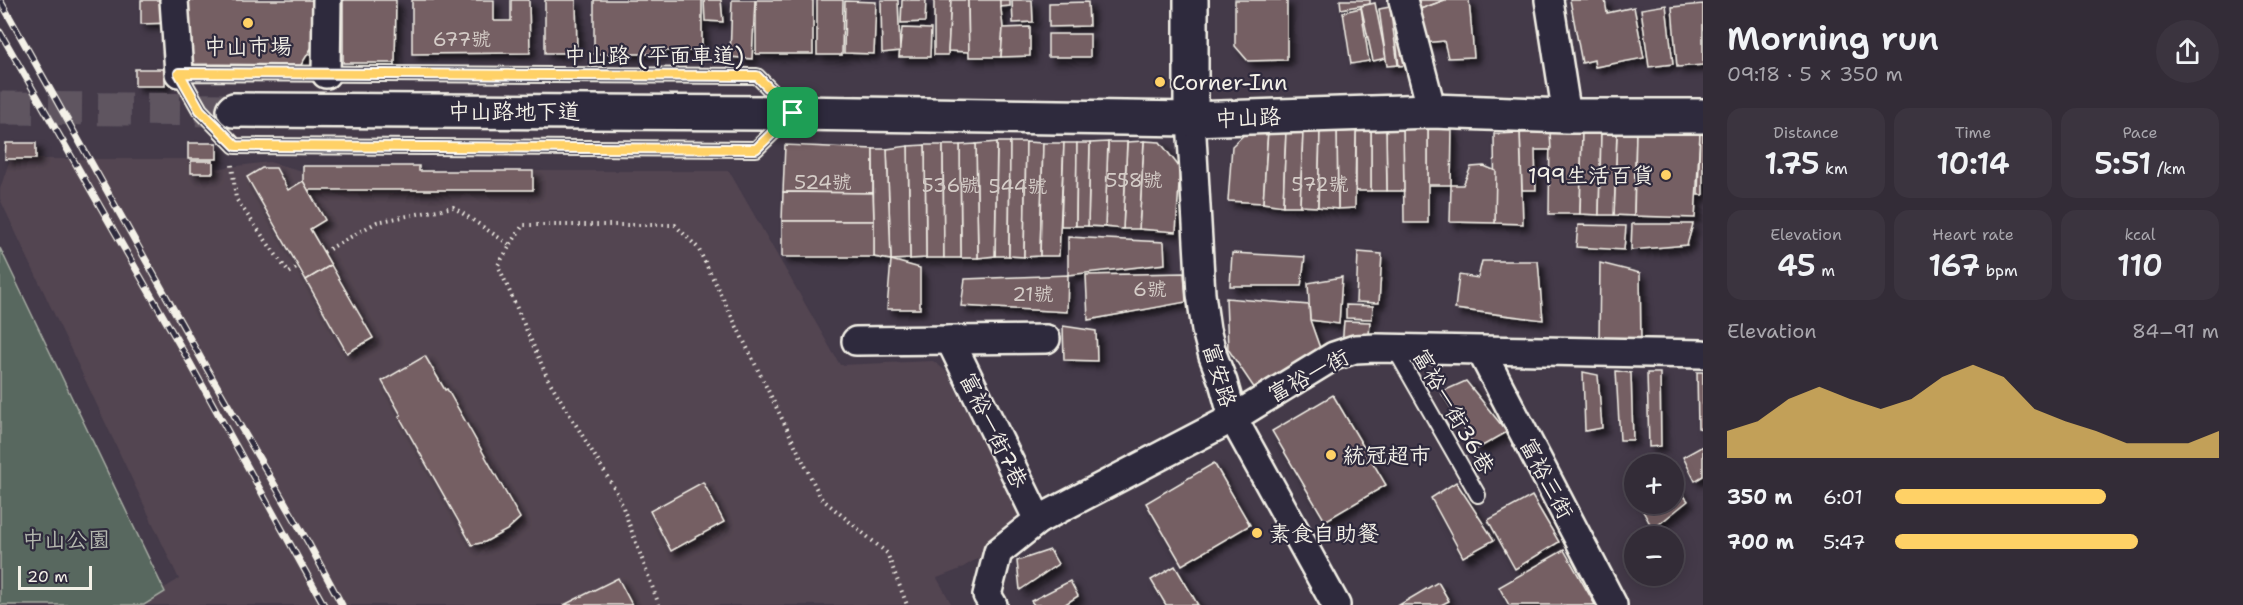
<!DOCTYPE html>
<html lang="en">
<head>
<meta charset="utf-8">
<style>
	:root { --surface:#332c37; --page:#3b343f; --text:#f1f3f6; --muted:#a9a7ad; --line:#4e4852; --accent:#ffd166 }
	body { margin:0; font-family:"Shantell Sans","LXGW WenKai TC",sans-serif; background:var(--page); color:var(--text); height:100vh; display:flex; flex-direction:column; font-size:22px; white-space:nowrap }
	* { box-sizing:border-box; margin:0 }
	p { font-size:20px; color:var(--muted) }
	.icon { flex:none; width:33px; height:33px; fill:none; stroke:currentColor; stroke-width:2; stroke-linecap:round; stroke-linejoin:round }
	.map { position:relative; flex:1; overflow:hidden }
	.panel { display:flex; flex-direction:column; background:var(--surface); width:540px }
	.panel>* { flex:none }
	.fabs { position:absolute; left:1624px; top:454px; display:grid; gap:12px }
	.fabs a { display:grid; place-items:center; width:60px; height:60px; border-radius:50%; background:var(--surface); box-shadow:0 3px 15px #0003,0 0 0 2px var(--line); font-size:30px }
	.scale { position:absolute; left:18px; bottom:15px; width:74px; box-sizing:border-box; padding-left:6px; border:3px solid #f4f1e8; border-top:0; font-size:16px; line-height:21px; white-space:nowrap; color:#f4f1e8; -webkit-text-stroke:4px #2f2a3d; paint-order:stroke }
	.pin { position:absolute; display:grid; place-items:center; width:51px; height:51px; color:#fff; margin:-26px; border-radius:12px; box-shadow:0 3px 9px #0006 }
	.round { display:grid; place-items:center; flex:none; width:63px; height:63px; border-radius:32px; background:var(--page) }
	.head { display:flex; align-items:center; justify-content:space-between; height:102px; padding:0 24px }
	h1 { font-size:33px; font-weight:600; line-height:45px }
	.metrics { display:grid; grid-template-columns:repeat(3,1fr); gap:9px; height:102px; padding:6px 24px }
	.metrics div { display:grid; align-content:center; border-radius:15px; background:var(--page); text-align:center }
	.metrics b { font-size:30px; font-weight:600 }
	.metrics small { font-size:16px; font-weight:400 }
	.metrics p { font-size:16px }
	.chart { height:168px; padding:12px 24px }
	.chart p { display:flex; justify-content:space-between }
	.chart svg { width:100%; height:108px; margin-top:6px; fill:var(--accent); opacity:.7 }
	ul { padding:0 24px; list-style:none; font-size:20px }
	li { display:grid; grid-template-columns:96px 72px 1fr; align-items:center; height:45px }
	li i { height:15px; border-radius:8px; background:var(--accent) }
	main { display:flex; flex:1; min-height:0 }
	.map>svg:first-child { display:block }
	.built { fill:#534551 }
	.green { fill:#58675e; stroke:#a6aca3; stroke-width:1.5 }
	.building { fill:#755f64; stroke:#f4f1e8; stroke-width:1.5; filter:url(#shadow) }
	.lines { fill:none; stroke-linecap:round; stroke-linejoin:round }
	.tertiary-tunnel { stroke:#5e5561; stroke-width:33; stroke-dasharray:33 16; stroke-linecap:butt }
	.service-casing { stroke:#f4f1e8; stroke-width:18 }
	.minor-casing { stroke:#f4f1e8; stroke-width:32 }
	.tertiary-casing { stroke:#f4f1e8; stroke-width:38 }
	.path { stroke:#f4f1e8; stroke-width:4; stroke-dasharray:1.5 4.5; stroke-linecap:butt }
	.service { stroke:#2f2a3d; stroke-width:14 }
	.minor { stroke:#2f2a3d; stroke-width:27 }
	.tertiary { stroke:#2f2a3d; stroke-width:33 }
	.rail-casing { stroke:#f4f1e8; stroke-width:7 }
	.rail { stroke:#2f2a3d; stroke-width:4.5; stroke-dasharray:14; stroke-linecap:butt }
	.route-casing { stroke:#fff; stroke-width:12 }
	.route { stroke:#ffd166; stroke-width:8 }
	.poi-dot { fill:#ffd166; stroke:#2f2a3d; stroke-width:2 }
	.labels { text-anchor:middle; stroke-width:4.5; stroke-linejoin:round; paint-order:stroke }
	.number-label { font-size:20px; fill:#d4ccc7 }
	.poi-label { font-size:22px; fill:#f4f1e8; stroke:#2f2a3d; text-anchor:start }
	.street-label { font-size:22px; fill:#f4f1e8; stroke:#2f2a3d }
	.park-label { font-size:22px; fill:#b6bab1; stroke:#2f2a3d }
</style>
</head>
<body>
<main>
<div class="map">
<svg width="1703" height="605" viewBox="0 0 1703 605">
	<defs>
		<filter id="shadow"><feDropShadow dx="5.5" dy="5.5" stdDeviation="3" flood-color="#0009"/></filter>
	</defs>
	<rect width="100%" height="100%" fill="#443a49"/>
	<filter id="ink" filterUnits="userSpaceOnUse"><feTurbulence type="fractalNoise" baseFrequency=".0167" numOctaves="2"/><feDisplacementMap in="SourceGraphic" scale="12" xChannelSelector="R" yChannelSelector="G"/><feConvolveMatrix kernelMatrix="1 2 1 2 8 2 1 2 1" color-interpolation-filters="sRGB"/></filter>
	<g filter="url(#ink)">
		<!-- built -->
		<polygon class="built" points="10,159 213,159 213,169 269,162 303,171 303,166 419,166 419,171 729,171 840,365 933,361 947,372 1021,515 1015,537 958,570 937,578 952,605 137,605 179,579 0,199 0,189"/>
		<!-- green -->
		<polygon class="green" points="0,248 165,592 144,605 0,605"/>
		<!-- building -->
		<g class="building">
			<polygon points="141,0 169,0 170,23 141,24"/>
			<polygon points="184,0 312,0 312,47 301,65 194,64 184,47"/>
			<polygon points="343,0 396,0 395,63 343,63"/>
			<polygon points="412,0 494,0 494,21 511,21 511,0 529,0 530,53 412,54"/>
			<polygon points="545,0 576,0 577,53 545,53"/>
			<polygon points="594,0 702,0 702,51 665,51 665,54 594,54"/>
			<polygon points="704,0 721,0 723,22 705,21"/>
			<polygon points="732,0 755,0 752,59 730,57"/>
			<rect x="756" y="0" width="57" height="54"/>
			<polygon points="817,0 843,0 842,55 817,55"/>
			<polygon points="881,0 898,0 900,51 882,53"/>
			<polygon points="902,0 926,0 925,22 901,23"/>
			<polygon points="934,0 951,0 948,55 934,55"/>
			<polygon points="951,0 968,0 969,52 948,51"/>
			<polygon points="968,0 1000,0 1003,28 1001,57 969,57"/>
			<polygon points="1000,0 1010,0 1010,6 1000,7"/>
			<polygon points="1012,0 1032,0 1033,22 1013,23"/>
			<polygon points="1235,0 1287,0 1287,60 1248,61 1235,46"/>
			<polygon points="1340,0 1370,0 1370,4 1341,9"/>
			<polygon points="1412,0 1445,0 1415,11"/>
			<polygon points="1445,0 1469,0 1474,57 1448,58 1444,41 1424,43 1415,11"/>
			<polygon points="1570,0 1605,0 1607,13 1634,7 1644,58 1595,67 1594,60 1582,63"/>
			<polygon points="845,1 876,2 874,54 844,53"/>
			<polygon points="1088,2 1089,26 1049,27 1049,3"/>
			<polygon points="1375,3 1386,58 1373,61 1361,6"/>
			<polygon points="1703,4 1703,65 1677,67 1672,7"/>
			<polygon points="1666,5 1673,64 1649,67 1641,9"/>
			<polygon points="1390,7 1398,65 1387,66 1379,9"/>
			<polygon points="1361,8 1369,61 1351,64 1343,12"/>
			<polygon points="1393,10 1416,64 1399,66"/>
			<polygon points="1030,27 1030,56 1001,57 1003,28"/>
			<polygon points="902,28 931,29 930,57 899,57"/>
			<rect x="1048" y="34" width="42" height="23"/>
			<rect x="135" y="69" width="30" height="17"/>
			<polygon points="1428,128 1452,128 1451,185 1428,185"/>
			<polygon points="1428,128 1428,223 1404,223 1403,129"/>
			<polygon points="1403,129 1404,191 1387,191 1386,130"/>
			<polygon points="1249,130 1268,131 1263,203 1228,201 1232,146"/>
			<polygon points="1371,130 1386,130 1387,191 1371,191"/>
			<polygon points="1371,130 1371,191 1356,191 1356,131"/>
			<polygon points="1268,131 1286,131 1283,206 1263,203"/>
			<polygon points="1286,131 1303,132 1300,206 1283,206"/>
			<polygon points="1356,131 1355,208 1338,209 1337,132"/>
			<polygon points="1303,132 1320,132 1318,207 1300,206"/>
			<polygon points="1320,132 1337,132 1338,209 1318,207"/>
			<polygon points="1550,132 1582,132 1580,214 1549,214"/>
			<polygon points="1550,132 1551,150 1535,150 1536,190 1522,190 1520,133"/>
			<polygon points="1582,132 1601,133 1599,215 1580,214"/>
			<polygon points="1617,132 1636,132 1634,216 1614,215"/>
			<polygon points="1617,132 1614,215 1599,215 1601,133"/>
			<polygon points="1636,132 1700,134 1695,218 1634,216"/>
			<polygon points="1520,133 1523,224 1495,223 1494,134"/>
			<polygon points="1700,134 1703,134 1703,195 1698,195"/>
			<polygon points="1144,141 1160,142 1180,168 1176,232 1139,229"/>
			<polygon points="1144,141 1139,229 1123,229 1127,142"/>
			<polygon points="997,142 1010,142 1009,256 995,256"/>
			<polygon points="997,142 995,256 978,258 976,144"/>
			<polygon points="1010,142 1026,142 1024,257 1009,256"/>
			<polygon points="1026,142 1043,143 1040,256 1024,257"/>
			<polygon points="1108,142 1127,142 1123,229 1105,227"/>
			<polygon points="1108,142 1105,227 1088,226 1090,143"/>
			<polygon points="6,143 36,143 36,159 5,159"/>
			<rect x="188" y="143" width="29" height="16"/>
			<polygon points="1043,143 1064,143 1059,256 1040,256"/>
			<polygon points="1064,143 1077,143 1076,226 1061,226"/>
			<polygon points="1077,143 1090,143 1088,226 1076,226"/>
			<polygon points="976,144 978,258 961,258 960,145"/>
			<polygon points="785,145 873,149 873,193 783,192"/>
			<polygon points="925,145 943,145 944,258 926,258"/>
			<polygon points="925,145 926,258 910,259 908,146"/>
			<polygon points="943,145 960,145 961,258 944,258"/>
			<polygon points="908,146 910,259 891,260 887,149"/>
			<polygon points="873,149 887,149 891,260 874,257"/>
			<rect x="191" y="161" width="22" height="12"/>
			<polygon points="303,166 419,166 419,171 533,171 533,190 308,190 303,181"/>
			<polygon points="1484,166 1496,171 1495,223 1450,222 1451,185 1463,185 1471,167"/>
			<polygon points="262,168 276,168 288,190 303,181 325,220 310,229 331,265 306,280 247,177"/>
			<polygon points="783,192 873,193 874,221 782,221"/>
			<rect x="782" y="221" width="92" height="36"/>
			<polygon points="1632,224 1693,224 1687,245 1631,250"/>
			<polygon points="1578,225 1626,226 1624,250 1576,247"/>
			<polygon points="1068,237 1164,242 1165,264 1068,275"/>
			<polygon points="1358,252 1382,254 1379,303 1356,302"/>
			<polygon points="1232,253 1305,257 1301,286 1230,286"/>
			<polygon points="891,260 920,268 920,309 887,309"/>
			<polygon points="1482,261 1538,261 1543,320 1455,309 1459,275 1478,278"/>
			<polygon points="1600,263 1640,273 1641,342 1599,342"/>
			<polygon points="331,265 373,338 347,353 306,280"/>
			<polygon points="1184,273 1186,302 1088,320 1086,275"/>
			<polygon points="1068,275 1067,312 961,306 965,279"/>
			<polygon points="1342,277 1339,324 1310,320 1308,283"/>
			<polygon points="1226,298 1309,305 1310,320 1321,351 1259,395 1228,349"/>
			<polygon points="1346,305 1373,306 1372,319 1346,318"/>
			<polygon points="1344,321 1370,322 1368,349 1342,347"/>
			<polygon points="1063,326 1096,331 1097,361 1064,360"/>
			<polygon points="425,356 445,390 447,389 520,518 507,530 485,542 472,545 399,416 401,415 382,381"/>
			<polygon points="1616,371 1631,373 1633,440 1620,440"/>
			<polygon points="1583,372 1598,375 1602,428 1585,431"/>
			<polygon points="1697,372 1703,372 1703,429 1698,428"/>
			<polygon points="1647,373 1660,373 1661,446 1649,447"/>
			<polygon points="1466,381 1507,432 1477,449 1441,392"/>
			<polygon points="1333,395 1386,485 1325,521 1272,431"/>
			<polygon points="1703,446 1703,476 1695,481 1683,457"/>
			<polygon points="1214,463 1250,525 1182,565 1146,503"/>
			<polygon points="703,482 724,522 671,551 650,511"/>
			<polygon points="1456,482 1494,540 1463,557 1431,498"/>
			<polygon points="1674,483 1688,501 1653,529 1639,504 1674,504"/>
			<polygon points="1532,496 1559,542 1515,569 1488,520"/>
			<polygon points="1050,550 1058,564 1020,590 1017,561"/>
			<polygon points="1564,550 1595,605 1509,605 1499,587"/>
			<polygon points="1175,566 1198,605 1166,605 1151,580"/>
			<polygon points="618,578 632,605 564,605"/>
			<polygon points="1070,581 1078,596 1064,605 1034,605 1031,601"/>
			<polygon points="1438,582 1449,601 1441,605 1399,605"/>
		</g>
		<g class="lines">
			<!-- tertiary-tunnel -->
			<polyline class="tertiary-tunnel" points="0,108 234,110"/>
			<!-- service casing -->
			<g class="service-casing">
				<g id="service">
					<polygon points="179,73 757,76 793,113 756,149 235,146 200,110"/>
					<polyline points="1394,348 1478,495"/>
				</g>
			</g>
			<!-- minor casing -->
			<g class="minor-casing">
				<g id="minor">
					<polyline points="174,0 179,73"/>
					<polyline points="1403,0 1432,111"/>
					<polyline points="1549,0 1567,116"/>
					<polyline points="326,74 327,0"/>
					<polyline points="1191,119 1201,294 1206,330 1213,356 1223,382 1233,418 1336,605"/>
					<polyline points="950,340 1038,520"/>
					<polyline points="856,341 1046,339"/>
					<polyline points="1481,351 1613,605"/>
					<polyline points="993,605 987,595 998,552 1038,520 1233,418 1334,356 1355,349 1376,348 1703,354"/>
				</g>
			</g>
			<!-- tertiary casing -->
			<g class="tertiary-casing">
				<g id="tertiary">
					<polyline points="234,110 793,113 1191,119 1432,111 1567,116 1703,116"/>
					<polyline points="1191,119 1191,0"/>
				</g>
			</g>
			<!-- path -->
			<g class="path">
				<polyline points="232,165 236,199 289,273 298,267"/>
				<polyline points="324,252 377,222 453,207 510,245"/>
				<polyline points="659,605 618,494 548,379 498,265 523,225 675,225 698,248 821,498 887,553 907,605"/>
			</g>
			<!-- service -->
			<use href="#service" class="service"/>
			<!-- minor -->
			<use href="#minor" class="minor"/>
			<!-- tertiary -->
			<use href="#tertiary" class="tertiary"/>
			<!-- rail casing -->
			<g class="rail-casing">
				<g id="rail">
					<polyline points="0,0 203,362 309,544 342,605"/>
					<polyline points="0,32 190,363 324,605"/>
				</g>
			</g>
			<!-- rail -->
			<use href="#rail" class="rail"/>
		</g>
	</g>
	<g class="lines" filter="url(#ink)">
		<!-- route casing -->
		<g class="route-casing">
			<polygon id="route" points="179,73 757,76 793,113 756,149 236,146 200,110"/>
		</g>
		<!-- route -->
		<use href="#route" class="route"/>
	</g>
	<!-- markers -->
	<g class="poi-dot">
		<circle cx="248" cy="23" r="6"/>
		<circle cx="1160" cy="82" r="6"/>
		<circle cx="1666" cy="175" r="6"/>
		<circle cx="1331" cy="455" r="6"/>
		<circle cx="1257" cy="533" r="6"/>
	</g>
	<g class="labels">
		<!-- number labels -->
		<g class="number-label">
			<text x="462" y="46">677號</text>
			<text x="1134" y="187">558號</text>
			<text x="823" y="189">524號</text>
			<text x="1320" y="191">572號</text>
			<text x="951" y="192">536號</text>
			<text x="1018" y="193">544號</text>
			<text x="1150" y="296">6號</text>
			<text x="1033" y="301">21號</text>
		</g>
		<!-- poi labels -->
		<g class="poi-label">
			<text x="248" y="54" text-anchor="middle">中山市場</text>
			<text x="1172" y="90">Corner-Inn</text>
			<text x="1654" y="183" text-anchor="end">199生活百貨</text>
			<text x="1343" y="463">統冠超市</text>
			<text x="1269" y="541">素食自助餐</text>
		</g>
		<!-- street labels -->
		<g class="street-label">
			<text x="654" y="63">中山路 (平面車道)</text>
			<text x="514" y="119">中山路地下道</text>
			<text transform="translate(1248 117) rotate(-2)" y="8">中山路</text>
			<text transform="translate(1220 375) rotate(73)" y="8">富安路</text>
			<text transform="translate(1308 375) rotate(-28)" y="8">富裕一街</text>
			<text transform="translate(1454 411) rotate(60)" y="8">富裕一街36巷</text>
			<text transform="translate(994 430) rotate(64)" y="8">富裕一街7巷</text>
			<text transform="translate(1547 478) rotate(62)" y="8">富裕三街</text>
		</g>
		<!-- park labels -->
		<g class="park-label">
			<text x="66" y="547">中山公園</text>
		</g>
	</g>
</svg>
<div class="fabs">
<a>+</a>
<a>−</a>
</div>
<div class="scale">20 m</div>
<div class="pin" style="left:793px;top:113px;background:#1e9e55"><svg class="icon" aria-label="arrive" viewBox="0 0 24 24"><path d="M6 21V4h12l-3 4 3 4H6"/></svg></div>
</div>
<section class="panel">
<div class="head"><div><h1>Morning run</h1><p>09:18 · 5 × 350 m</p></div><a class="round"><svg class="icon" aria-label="share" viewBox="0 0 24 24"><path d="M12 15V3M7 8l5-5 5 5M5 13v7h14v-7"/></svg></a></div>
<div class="metrics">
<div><p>Distance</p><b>1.75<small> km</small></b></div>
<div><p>Time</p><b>10:14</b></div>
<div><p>Pace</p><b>5:51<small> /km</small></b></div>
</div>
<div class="metrics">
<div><p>Elevation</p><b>45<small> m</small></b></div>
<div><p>Heart rate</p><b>167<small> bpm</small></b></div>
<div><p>kcal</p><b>110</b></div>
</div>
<div class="chart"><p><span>Elevation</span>84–91 m</p>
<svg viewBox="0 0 160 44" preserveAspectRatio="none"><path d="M0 44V33L10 29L20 20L30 15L40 20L50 24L60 20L70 11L80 6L90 11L100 24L110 29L120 33L130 38L140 38L150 38L160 33V44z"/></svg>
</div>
<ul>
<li><b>350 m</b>6:01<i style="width:65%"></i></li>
<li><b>700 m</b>5:47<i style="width:75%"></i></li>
</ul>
</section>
</main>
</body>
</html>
